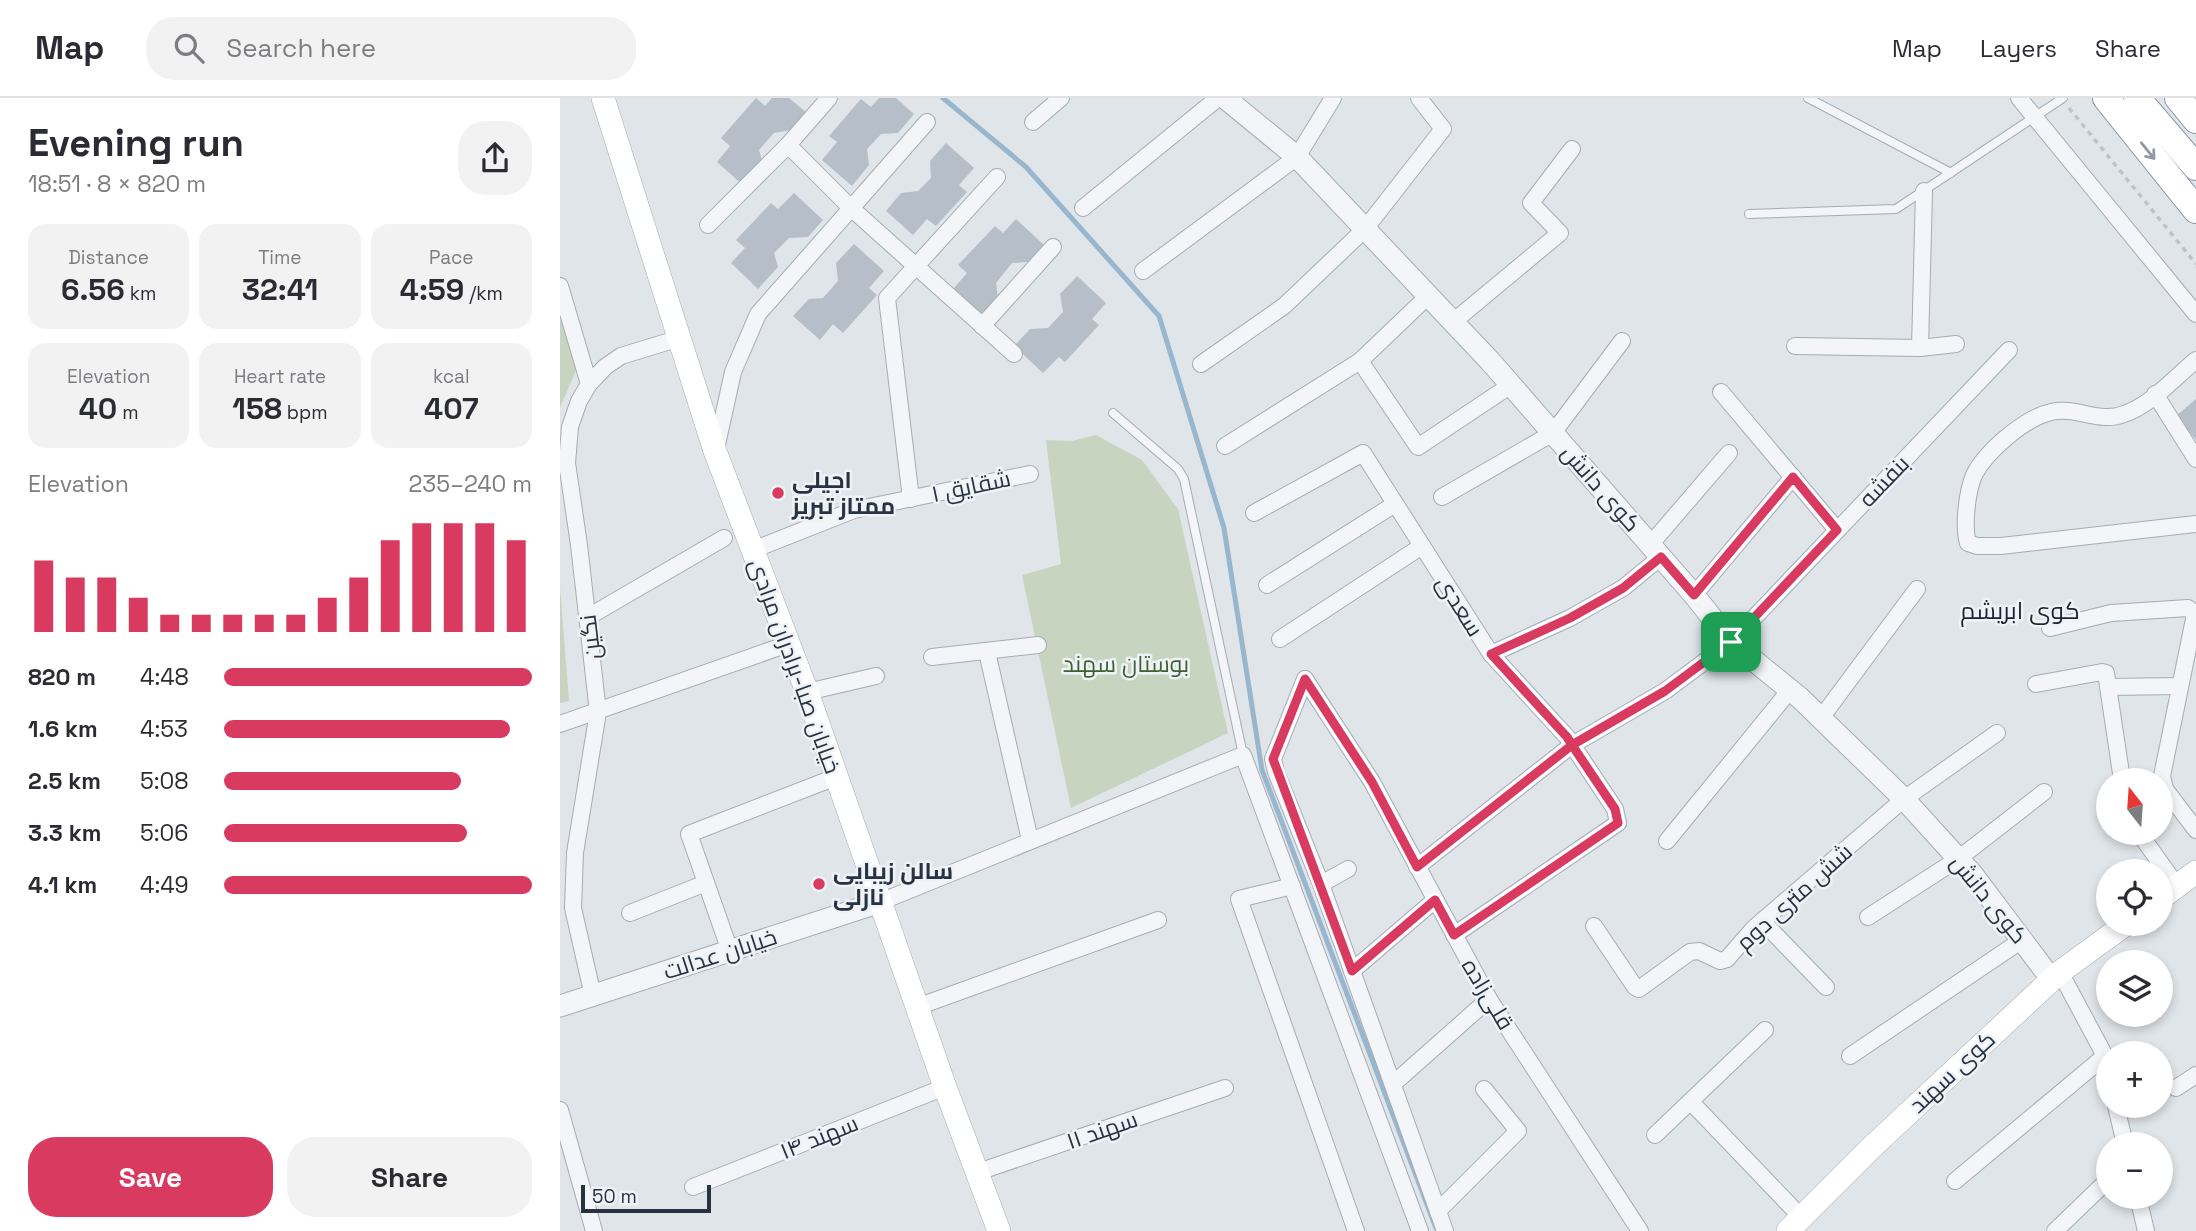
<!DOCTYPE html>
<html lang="en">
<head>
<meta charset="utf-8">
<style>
	:root { --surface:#fff; --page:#f2f2f3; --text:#2b2b33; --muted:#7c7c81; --line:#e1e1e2; --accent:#d93a60 }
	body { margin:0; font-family:"Space Grotesk",Cairo,sans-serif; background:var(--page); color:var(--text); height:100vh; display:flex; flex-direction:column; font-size:26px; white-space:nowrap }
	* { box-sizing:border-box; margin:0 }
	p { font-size:23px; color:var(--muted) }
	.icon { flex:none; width:38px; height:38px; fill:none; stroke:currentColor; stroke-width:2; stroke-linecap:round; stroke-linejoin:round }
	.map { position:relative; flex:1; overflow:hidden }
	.sheet { display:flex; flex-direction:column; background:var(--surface); width:560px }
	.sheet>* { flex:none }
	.needle { width:46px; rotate:343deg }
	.tools { position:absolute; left:1536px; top:670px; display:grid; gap:14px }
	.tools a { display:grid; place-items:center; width:77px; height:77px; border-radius:50%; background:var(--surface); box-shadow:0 4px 10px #0003; font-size:35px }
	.scale { position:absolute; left:21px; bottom:18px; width:130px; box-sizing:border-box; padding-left:7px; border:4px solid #273343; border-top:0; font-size:19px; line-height:24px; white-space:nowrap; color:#273343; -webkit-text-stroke:5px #eff3f7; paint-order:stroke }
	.pin { position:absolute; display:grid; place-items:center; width:60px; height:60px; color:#fff; margin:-30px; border-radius:14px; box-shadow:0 4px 10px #0006 }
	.round { display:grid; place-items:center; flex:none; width:74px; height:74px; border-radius:28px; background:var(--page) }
	.summary { display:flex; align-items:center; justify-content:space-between; height:119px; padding:0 28px }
	h1 { font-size:38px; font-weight:700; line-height:52px }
	.metrics { display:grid; grid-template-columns:repeat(3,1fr); gap:10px; height:119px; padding:7px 28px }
	.metrics div { display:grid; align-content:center; border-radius:18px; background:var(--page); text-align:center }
	.metrics b { font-size:30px; font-weight:700 }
	.metrics small { font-size:19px; font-weight:400 }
	.metrics p { font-size:19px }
	.chart { height:196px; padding:14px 28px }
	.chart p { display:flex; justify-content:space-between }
	.chart svg { width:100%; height:126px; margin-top:7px; stroke:var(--accent); stroke-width:6 }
	.button { display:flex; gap:14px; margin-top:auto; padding:14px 28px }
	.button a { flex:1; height:80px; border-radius:28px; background:var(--accent); color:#fff; font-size:28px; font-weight:700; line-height:80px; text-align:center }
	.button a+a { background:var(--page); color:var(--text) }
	ul { padding:0 28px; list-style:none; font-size:23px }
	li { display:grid; grid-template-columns:112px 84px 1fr; align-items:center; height:52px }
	li i { height:18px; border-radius:9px; background:var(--accent) }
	header { display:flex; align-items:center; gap:42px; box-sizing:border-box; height:98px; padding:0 35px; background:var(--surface); border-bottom:2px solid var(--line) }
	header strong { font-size:33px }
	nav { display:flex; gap:38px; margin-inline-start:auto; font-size:24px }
	.search { width:490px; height:63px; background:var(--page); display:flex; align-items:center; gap:18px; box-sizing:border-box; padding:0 24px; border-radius:28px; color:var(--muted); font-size:26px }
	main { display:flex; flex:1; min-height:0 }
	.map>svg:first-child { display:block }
	.green { fill:#c7d5c0 }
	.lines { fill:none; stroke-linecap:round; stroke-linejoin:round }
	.stream { stroke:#98b6cd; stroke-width:5 }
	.building { fill:#b6bec8 }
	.service-casing { stroke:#a5acb5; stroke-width:10 }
	.minor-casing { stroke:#a5acb5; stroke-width:18 }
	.tertiary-casing { stroke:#a5acb5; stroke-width:23 }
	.secondary-casing { stroke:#a5acb5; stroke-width:24 }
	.trunk-casing { stroke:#8693a2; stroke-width:28 }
	.path { stroke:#bec3c9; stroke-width:3.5; stroke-dasharray:5 5; stroke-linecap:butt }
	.service { stroke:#f3f5f8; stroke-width:8 }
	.minor { stroke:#f3f5f8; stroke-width:16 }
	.tertiary { stroke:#f3f5f8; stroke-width:21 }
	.secondary { stroke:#fff; stroke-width:23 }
	.trunk { stroke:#fff; stroke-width:26 }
	.oneway { stroke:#9399a1 }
	.route-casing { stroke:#fff; stroke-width:14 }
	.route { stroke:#d93a60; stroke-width:9 }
	.poi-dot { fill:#d93a60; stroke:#eff3f7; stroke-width:2.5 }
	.labels { text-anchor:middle; stroke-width:5; stroke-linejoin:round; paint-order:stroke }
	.poi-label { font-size:23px; font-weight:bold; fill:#273343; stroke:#eff3f7; text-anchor:start }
	.street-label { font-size:23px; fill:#273343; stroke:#eff3f7 }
	.park-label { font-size:23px; fill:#3f6033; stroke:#eff3f7 }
	.neighbourhood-label { font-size:24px; fill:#192434; stroke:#eff3f7 }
</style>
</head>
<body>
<header>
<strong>Map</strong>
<div class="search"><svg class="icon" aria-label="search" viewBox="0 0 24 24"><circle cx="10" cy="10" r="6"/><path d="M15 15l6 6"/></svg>Search here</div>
<nav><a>Map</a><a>Layers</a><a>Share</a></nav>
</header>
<main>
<section class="sheet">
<div class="summary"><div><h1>Evening run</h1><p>18:51 · 8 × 820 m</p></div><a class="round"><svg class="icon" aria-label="share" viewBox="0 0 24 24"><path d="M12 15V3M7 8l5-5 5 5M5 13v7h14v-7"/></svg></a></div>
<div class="metrics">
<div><p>Distance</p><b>6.56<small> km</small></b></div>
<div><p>Time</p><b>32:41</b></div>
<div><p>Pace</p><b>4:59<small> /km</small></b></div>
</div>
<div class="metrics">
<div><p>Elevation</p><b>40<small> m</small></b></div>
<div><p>Heart rate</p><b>158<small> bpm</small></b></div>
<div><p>kcal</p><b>407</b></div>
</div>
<div class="chart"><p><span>Elevation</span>235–240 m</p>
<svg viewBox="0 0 160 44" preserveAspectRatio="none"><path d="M5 44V19M15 44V25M25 44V25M35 44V32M45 44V38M55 44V38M65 44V38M75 44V38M85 44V38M95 44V32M105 44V25M115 44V12M125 44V6M135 44V6M145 44V6M155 44V12"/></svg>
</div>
<ul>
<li><b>820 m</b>4:48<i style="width:100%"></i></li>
<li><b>1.6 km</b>4:53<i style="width:93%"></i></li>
<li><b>2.5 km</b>5:08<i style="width:77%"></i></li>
<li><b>3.3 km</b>5:06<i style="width:79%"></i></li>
<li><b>4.1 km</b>4:49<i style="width:100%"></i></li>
</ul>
<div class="button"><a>Save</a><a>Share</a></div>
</section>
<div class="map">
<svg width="1636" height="1133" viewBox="0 0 1636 1133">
	<rect width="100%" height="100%" fill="#e0e5ea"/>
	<!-- green -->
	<g class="green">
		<polygon points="0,213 20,263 0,310"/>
		<polygon points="536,337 582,362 618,411 668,635 511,710 462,477 501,466 486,342 512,343"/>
		<polygon points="0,490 9,603 0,605"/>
	</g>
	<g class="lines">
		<!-- stream -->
		<polyline class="stream" points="383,0 466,69 599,218 664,430 702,672 876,1130"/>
	</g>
	<!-- building -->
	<g class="building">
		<polygon points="196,0 205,8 212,0 229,0 247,15 232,32 214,35 199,52 203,66 184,88 157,64 170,48 161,40"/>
		<polygon points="319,0 336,0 354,16 338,35 321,36 307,51 309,67 292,88 262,62 277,44 269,38 301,1 311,9"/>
		<polygon points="386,45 414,70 399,87 407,94 376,128 367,121 353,137 326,113 341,95 358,93 371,80 370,63"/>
		<polygon points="234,95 263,122 248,139 229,140 214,155 218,169 198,191 171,165 185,150 176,142 211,105 218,111"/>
		<polygon points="456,121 484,147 468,164 452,165 436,185 438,200 421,217 393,191 407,175 398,167 435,128 443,135"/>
		<polygon points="294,146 324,173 309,190 317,197 283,235 273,226 260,242 233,218 249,201 263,200 278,183 276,165"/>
		<polygon points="517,178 546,205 532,221 539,227 505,264 499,259 483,275 454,248 470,231 488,230 503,214 500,196"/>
		<polygon points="1636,301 1636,342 1616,318"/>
	</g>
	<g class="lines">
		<!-- service casing -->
		<g class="service-casing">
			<g id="service">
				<polyline points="1248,0 1391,75"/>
				<polyline points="1189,116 1336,111 1503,0"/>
				<polyline points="553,315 618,371 624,381 683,657"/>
			</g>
		</g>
		<!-- minor casing -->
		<g class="minor-casing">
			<g id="minor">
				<polyline points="1459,0 1636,216"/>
				<polyline points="473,24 501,0"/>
				<polyline points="228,47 291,110 454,256"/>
				<polyline points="523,110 658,0"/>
				<polyline points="148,127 228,47 269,0"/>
				<polyline points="583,173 737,59 773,0"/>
				<polyline points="0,188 29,286"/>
				<polyline points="893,224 1000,135 971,105 1012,51"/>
				<polyline points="422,228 493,149"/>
				<polyline points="1235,248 1360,250 1396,246"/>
				<polyline points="1360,250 1364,93"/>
				<path d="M1636,262C1614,280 1591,307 1564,316C1539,326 1517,308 1491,314C1465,320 1426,353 1414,377C1407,394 1403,428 1408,445L1417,448H1441L1636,426"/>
				<polyline points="800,263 858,349 951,287"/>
				<polyline points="641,266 724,208 805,131 883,31 859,0"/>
				<polyline points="1161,294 1277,432"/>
				<polyline points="1595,296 1636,361"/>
				<polyline points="665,348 800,263 868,198"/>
				<polyline points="156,351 173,274 198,216 367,24"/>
				<polyline points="882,399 993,335 1062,243"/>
				<polyline points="351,401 327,200 437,79"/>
				<polyline points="694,415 803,355 931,556 1007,639 1055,711 1058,725 894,837"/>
				<polyline points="1090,447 1169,355"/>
				<polyline points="193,452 294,412 470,376"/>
				<polyline points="707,487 835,406"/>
				<polyline points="1134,497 1233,379"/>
				<polyline points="28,519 164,440"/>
				<polyline points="1490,530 1551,515 1628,510 1635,516 1602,678 1605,691 1636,732"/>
				<polyline points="720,541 862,448"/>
				<polyline points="427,554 470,742"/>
				<polyline points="931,556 1010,520 1063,490 1101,459"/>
				<polyline points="372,559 478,547"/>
				<polyline points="745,581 812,684 929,901 1080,1133"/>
				<polyline points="745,581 713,661 716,674 761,786 885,1133"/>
				<polyline points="1476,586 1542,574 1546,575 1562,682"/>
				<polyline points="1548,589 1620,588"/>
				<polyline points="247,594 316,578"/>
				<polyline points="1261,620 1357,491"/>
				<polyline points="0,626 228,546"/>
				<polyline points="1579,735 1617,788"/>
				<polyline points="1107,743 1230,592"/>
				<polyline points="857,769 1012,647 1105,593 1171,544 1449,252"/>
				<polyline points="761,786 788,771"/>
				<polyline points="732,788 679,801 796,1133"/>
				<polyline points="320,804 683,657 860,1133"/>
				<polyline points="70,815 146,785"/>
				<polyline points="1308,819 1398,761 1484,694"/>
				<polyline points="1202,823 1266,889"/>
				<polyline points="1034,828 1075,889 1079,891 1130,854 1139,853 1160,863 1167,861 1194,830 1344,701 1437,635"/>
				<polyline points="170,853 129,736 276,679"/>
				<polyline points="792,873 875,802"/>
				<polyline points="1500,874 1545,958 1549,975"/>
				<polyline points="33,898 13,810 15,755 38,614 19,447 7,365 10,329 19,303 29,286 45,269 61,258 120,240"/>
				<polyline points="357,909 598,822"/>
				<polyline points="1290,958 1462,842"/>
				<polyline points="833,986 929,901"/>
				<polyline points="1616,990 1636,977"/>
				<polyline points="1131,1004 1242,1120"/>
				<polyline points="1556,1008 1565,1046"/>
				<polyline points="0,1012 34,1133"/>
				<polyline points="1095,1037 1205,932"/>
				<polyline points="418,1074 665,990"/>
				<polyline points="1395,1083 1545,958"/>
				<polyline points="133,1089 385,989"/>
				<polyline points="1578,1099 1586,1133"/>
				<polyline points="878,1113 958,1033 924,991"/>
				<polyline points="1495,1133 1549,1081"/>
			</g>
		</g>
		<!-- tertiary casing -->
		<g class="tertiary-casing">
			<g id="tertiary">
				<polyline points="665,0 737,59 930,263 1134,497 1171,544 1240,600 1344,701 1413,777 1492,882"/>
				<polyline points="0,908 320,804"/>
			</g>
		</g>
		<!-- secondary casing -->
		<g class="secondary-casing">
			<g id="secondary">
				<polyline points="43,0 155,353 247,594 385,989 439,1133"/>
				<polyline points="1601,800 1636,774"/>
				<polyline points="1228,1133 1312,1049 1500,874 1566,826"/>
			</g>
		</g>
		<!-- trunk casing -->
		<g class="trunk-casing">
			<g id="trunk">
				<polyline points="1546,0 1636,112"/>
				<polyline points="1577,0 1636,69"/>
				<polyline points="1618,0 1636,22"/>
			</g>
		</g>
		<!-- path -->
		<polyline class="path" points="1509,10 1636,166"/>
		<!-- service -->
		<use href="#service" class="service"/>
		<!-- minor -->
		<use href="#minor" class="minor"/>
		<!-- tertiary -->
		<use href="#tertiary" class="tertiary"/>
		<!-- secondary -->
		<use href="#secondary" class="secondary"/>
		<!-- trunk -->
		<use href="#trunk" class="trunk"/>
	</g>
	<!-- one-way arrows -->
	<defs><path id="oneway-shaft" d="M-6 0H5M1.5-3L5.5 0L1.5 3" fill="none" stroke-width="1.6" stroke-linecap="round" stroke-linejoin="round" transform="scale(1.75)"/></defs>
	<use class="oneway" href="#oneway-shaft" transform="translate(1588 53) rotate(51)"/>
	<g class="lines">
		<!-- route casing -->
		<g class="route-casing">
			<polyline id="route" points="1171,544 1105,593 1012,647 857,769 812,684 745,581 713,661 792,873 875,802 894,837 1058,725 1055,711 1012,647 1007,639 931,556 1010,520 1063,490 1101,459 1134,497 1233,379 1277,432 1171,544"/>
		</g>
		<!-- route -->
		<use href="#route" class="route"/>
	</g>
	<!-- markers -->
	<g class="poi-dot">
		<circle cx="218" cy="395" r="7"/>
		<circle cx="259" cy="786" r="7"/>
	</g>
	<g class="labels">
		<!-- poi labels -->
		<g class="poi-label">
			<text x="232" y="390">اجیلی<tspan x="232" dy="26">ممتاز تبریز</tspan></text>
			<text x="273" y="781">سالن زیبایی<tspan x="273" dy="26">نازلی</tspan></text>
		</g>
		<!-- street labels -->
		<g class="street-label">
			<text transform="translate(1324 383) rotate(-46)" y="8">بنفشه</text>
			<text transform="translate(411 388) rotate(-12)" y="8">شقایق ۱</text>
			<text transform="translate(1041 390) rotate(49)" y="8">کوی دانش</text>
			<text transform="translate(900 508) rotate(58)" y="8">سعدی</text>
			<text transform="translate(30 539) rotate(-97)" y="8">نگین</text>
			<text transform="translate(235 568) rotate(70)" y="8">خیابان صبا-برادران مرادی</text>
			<text transform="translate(1234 799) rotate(-42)" y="8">شش متری دوم</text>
			<text transform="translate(1429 801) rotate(51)" y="8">کوی دانش</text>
			<text transform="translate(160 856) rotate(-18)" y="8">خیابان عدالت</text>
			<text transform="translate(928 896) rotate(59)" y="8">قلی‌زاده</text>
			<text transform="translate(1392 974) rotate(-43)" y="8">کوی سهند</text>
			<text transform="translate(542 1032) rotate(-19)" y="8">سهند ۱۱</text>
			<text transform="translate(259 1039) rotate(-22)" y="8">سهند ۱۴</text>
		</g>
		<!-- park labels -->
		<g class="park-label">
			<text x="566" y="574">بوستان سهند</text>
		</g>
		<!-- neighbourhood labels -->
		<g class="neighbourhood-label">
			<text x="1460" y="521">کوی ابریشم</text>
		</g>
	</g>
</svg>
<div class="tools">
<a><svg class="needle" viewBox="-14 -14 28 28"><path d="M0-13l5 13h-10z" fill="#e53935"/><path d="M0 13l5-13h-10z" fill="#7c7c81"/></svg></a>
<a><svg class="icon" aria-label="locate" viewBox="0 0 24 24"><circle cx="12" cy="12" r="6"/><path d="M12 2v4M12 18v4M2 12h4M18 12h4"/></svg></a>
<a><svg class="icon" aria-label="layers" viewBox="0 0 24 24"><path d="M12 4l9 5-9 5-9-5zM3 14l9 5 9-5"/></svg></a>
<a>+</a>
<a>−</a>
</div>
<div class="scale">50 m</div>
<div class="pin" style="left:1171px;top:544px;background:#1e9e55"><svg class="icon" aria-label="arrive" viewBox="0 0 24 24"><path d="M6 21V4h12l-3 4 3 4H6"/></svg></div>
</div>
</main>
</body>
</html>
